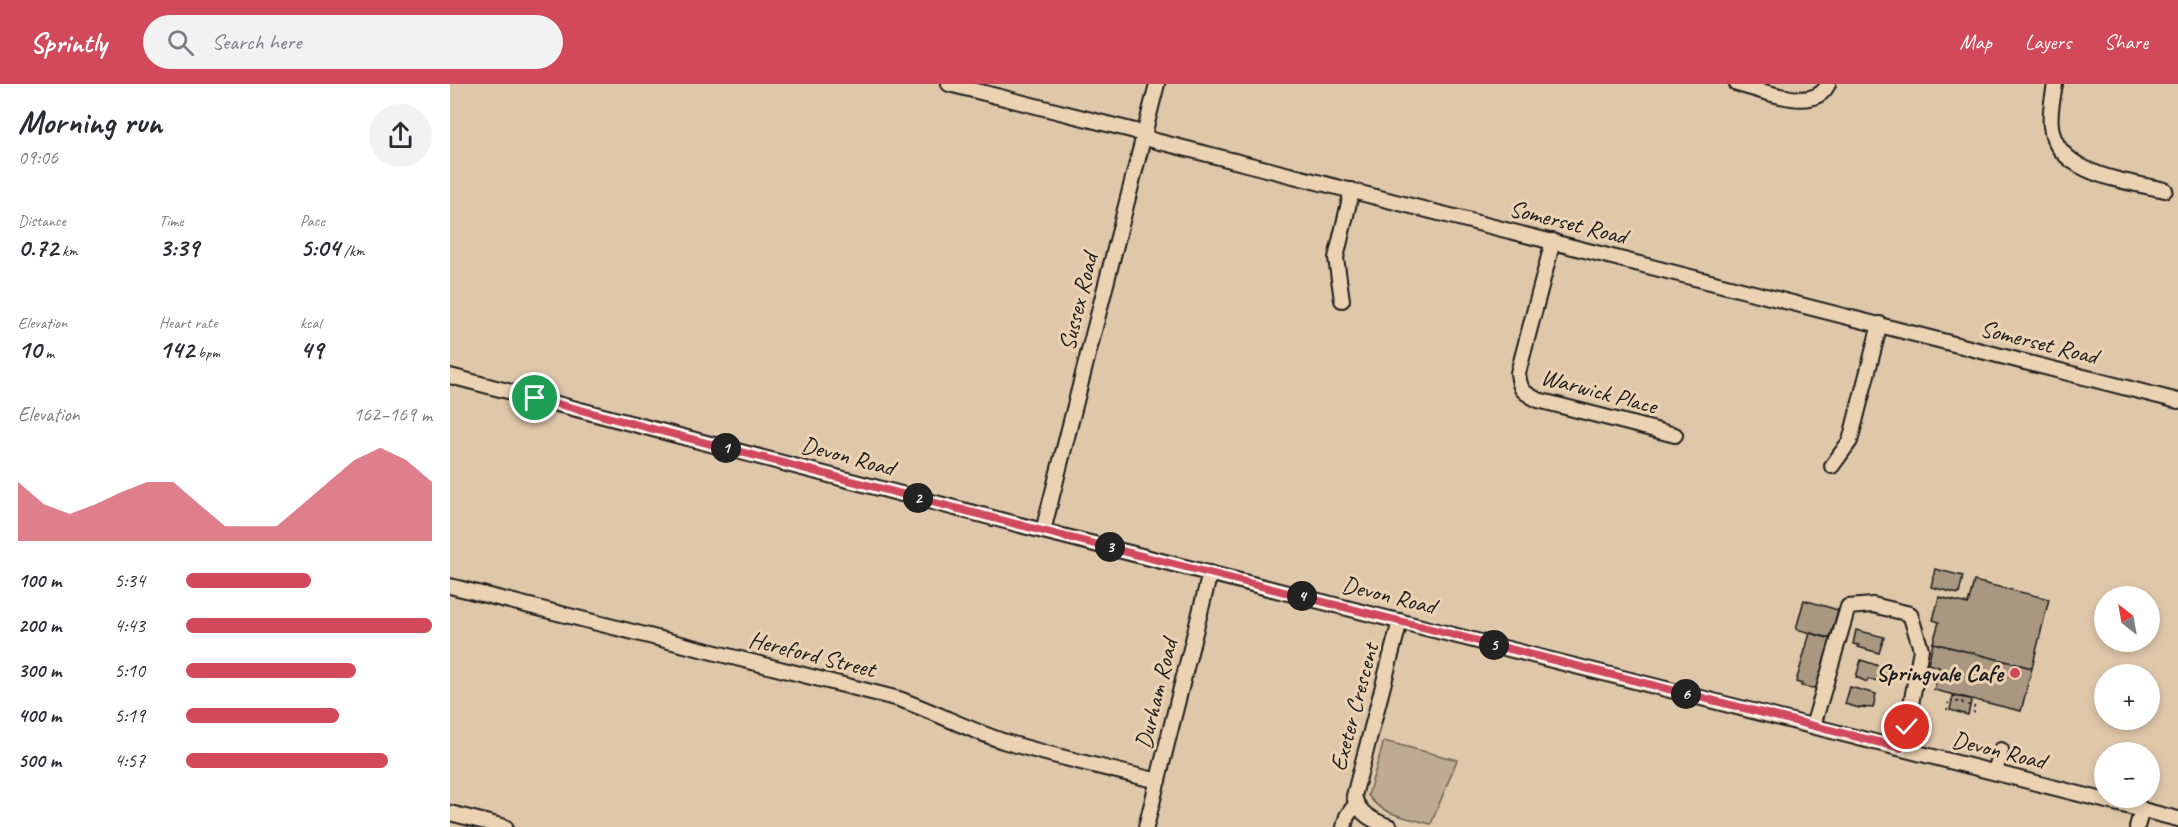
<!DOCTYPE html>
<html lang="en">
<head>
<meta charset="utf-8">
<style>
	:root { --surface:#fff; --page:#f2f2f3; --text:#2b2b33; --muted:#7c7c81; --accent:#d1495b }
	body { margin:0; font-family:Caveat,sans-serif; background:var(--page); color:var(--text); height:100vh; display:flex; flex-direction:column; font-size:22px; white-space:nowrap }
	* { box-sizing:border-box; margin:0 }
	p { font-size:20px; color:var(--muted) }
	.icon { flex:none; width:33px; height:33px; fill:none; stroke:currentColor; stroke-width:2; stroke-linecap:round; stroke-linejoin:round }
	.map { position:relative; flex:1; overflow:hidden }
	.details { display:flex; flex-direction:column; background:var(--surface); width:450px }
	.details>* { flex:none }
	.needle { width:39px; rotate:329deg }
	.buttons { position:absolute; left:1644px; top:502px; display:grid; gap:12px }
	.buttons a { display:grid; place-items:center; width:66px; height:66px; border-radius:50%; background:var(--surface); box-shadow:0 3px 9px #0003; font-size:30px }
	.pin { position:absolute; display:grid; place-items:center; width:51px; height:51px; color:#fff; margin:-26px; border:3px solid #fff; border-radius:50%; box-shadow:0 2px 6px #0007 }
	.km { position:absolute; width:30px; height:30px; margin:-15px; border-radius:50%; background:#222; color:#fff; font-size:16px; line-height:30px; text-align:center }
	.round { display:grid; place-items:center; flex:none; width:63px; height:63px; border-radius:32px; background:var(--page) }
	.headline { display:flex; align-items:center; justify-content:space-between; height:102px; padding:0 18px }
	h1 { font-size:33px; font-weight:700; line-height:45px }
	.stats { display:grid; grid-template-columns:repeat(3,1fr); gap:9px; height:102px; padding:6px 18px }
	.stats div { display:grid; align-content:center }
	.stats b { font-size:26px; font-weight:700 }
	.stats small { font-size:16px; font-weight:400 }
	.stats p { font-size:16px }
	.chart { height:168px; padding:12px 18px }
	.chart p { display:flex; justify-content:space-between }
	.chart svg { width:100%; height:108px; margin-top:6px; fill:var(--accent); opacity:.7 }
	ul { padding:0 18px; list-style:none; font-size:20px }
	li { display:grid; grid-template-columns:96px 72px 1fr; align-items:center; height:45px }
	li i { height:15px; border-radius:8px; background:var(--accent) }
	header { display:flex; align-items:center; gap:36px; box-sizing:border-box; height:84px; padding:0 30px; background:var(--accent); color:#fff }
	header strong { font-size:28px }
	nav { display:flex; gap:33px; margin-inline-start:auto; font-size:21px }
	.search { width:420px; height:54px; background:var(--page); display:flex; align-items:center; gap:15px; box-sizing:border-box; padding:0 21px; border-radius:33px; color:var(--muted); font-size:22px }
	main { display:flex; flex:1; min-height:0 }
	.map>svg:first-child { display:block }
	.green { fill:#beab92; stroke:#6d6457; stroke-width:1.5 }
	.building { fill:#a99782; stroke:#1c1c1c; stroke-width:1.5 }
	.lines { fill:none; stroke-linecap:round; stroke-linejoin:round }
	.minor-casing { stroke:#1c1c1c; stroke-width:18 }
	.path { stroke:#1c1c1c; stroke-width:2; stroke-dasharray:1.5 4.5; stroke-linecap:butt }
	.minor { stroke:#ebd2b3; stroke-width:14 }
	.route-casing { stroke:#fff; stroke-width:12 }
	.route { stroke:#d1495b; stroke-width:8 }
	.poi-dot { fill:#d1495b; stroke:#ebd2b3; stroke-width:2 }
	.labels { text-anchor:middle; stroke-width:6; stroke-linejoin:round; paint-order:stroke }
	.street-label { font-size:24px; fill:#1c1c1c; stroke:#ebd2b3 }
	.poi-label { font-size:24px; font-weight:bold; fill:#1c1c1c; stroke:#ebd2b3; text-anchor:end }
</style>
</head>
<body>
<header>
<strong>Sprintly</strong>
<div class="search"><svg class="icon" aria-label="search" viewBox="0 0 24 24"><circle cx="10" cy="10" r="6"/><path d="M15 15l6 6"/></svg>Search here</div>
<nav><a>Map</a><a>Layers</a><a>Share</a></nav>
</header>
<main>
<section class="details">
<div class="headline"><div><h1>Morning run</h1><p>09:06</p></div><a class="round"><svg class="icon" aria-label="share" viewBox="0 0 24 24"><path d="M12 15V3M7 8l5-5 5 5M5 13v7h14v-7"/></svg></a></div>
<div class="stats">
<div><p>Distance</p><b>0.72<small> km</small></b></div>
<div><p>Time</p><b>3:39</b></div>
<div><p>Pace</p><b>5:04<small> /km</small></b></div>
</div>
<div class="stats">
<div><p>Elevation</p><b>10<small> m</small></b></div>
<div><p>Heart rate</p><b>142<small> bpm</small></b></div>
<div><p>kcal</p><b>49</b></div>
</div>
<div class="chart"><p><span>Elevation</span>162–169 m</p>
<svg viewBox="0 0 160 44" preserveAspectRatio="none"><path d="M0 44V20L10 29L20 33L30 29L40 24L50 20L60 20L70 29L80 38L90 38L100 38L110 29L120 20L130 11L140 6L150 11L160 20V44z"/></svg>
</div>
<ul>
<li><b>100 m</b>5:34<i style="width:51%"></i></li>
<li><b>200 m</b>4:43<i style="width:100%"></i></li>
<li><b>300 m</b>5:10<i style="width:69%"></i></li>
<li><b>400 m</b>5:19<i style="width:62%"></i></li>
<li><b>500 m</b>4:57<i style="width:82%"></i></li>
</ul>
</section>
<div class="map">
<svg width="1728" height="743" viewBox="0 0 1728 743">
	<rect width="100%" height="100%" fill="#dfc7aa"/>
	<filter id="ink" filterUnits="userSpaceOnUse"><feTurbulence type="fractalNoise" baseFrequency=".0167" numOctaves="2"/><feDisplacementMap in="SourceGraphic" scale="12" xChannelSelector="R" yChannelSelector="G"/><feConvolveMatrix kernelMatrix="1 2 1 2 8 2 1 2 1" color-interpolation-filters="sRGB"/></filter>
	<g filter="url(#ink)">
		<!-- green -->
		<path class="green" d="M934,657L1007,676L981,740C960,734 930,731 918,711Z"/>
		<!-- building -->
		<g class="building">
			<polygon points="1485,485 1513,492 1509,510 1481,503"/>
			<polygon points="1524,497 1599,515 1582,584 1483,559 1489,538 1483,536 1489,513 1518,520"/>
			<polygon points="1354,516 1388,526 1380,554 1346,545"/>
			<polygon points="1406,546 1434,553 1429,569 1408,563 1409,561 1403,560"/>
			<polygon points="1360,549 1381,555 1372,582 1376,583 1369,605 1351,602 1352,600 1346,598"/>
			<polygon points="1483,559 1582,584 1571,627 1484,606 1489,583 1478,580"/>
			<polygon points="1411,576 1438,585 1434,598 1418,595 1417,598 1406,593"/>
			<polygon points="1400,603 1426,610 1423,624 1409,623 1409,624 1395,620"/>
			<polygon points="1503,612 1520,615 1521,617 1518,631 1500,626"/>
		</g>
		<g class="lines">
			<!-- minor casing -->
			<g class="minor-casing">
				<g id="minor">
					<polyline points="499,0 685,47 702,56 1728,317"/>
					<path d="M1287,0C1312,6 1365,30 1378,0"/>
					<path d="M1605,0C1603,14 1599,28 1601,42C1606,91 1677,97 1715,106"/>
					<path d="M1103,157L1068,289C1070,306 1072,308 1088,316L1225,351"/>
					<polyline points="892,216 886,174 902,106"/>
					<polyline points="0,292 593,447 1728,735"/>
					<polyline points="1382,382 1400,357 1430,240"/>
					<polyline points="593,447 707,0"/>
					<path d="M0,502L449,615C485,628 519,646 556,658C606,673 657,684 708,697"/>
					<polyline points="1363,642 1398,523 1423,521 1460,530 1471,565 1457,643 1451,664"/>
					<polyline points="1545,688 1551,666"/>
					<polyline points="0,729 55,743"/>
					<polyline points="696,743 760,489"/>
					<polyline points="894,743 897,732 906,720"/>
					<path d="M940,743C924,737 908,730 904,712L950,537"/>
					<polyline points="1687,743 1692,725"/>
				</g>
			</g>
			<!-- path -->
			<g class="path">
				<polyline points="1512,619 1525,623 1523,632"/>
				<polyline points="1497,626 1499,616 1512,619 1513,613"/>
			</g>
			<!-- minor -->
			<use href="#minor" class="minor"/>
		</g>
	</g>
	<g class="lines" filter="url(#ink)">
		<!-- route casing -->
		<g class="route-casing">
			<polyline id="route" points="85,314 593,447 1451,664 1457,643"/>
		</g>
		<!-- route -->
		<use href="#route" class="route"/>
	</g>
	<!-- markers -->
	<circle class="poi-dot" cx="1565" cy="589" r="6"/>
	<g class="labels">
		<!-- street labels -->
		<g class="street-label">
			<text transform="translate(1118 138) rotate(14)" y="8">Somerset Road</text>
			<text transform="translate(628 218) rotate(-76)" y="8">Sussex Road</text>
			<text transform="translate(1589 258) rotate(14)" y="8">Somerset Road</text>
			<text transform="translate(1149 307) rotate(15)" y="8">Warwick Place</text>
			<text transform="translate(398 372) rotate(15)" y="8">Devon Road</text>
			<text transform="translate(939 511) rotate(14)" y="8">Devon Road</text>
			<text transform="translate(362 570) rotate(14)" y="8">Hereford Street</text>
			<text transform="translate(706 610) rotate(-76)" y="8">Durham Road</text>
			<text transform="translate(904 623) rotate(-75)" y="8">Exeter Crescent</text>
			<text transform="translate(1549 666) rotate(14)" y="8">Devon Road</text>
		</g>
		<!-- poi labels -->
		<g class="poi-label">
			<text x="1553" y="597">Springvale Cafe</text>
		</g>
	</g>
</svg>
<div class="buttons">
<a><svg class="needle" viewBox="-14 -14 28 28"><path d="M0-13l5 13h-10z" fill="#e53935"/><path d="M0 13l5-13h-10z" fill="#7c7c81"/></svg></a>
<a>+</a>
<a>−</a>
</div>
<div class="pin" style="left:85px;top:314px;background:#1e9e55"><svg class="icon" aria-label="arrive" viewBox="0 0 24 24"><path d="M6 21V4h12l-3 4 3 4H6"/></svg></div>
<div class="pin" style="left:1457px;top:643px;background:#d93025"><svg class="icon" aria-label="check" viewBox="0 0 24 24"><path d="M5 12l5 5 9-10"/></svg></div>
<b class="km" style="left:276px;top:364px">1</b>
<b class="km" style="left:468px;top:414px">2</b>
<b class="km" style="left:660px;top:463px">3</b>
<b class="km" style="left:852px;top:512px">4</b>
<b class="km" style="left:1044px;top:561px">5</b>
<b class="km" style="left:1236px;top:610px">6</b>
</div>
</main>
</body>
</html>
